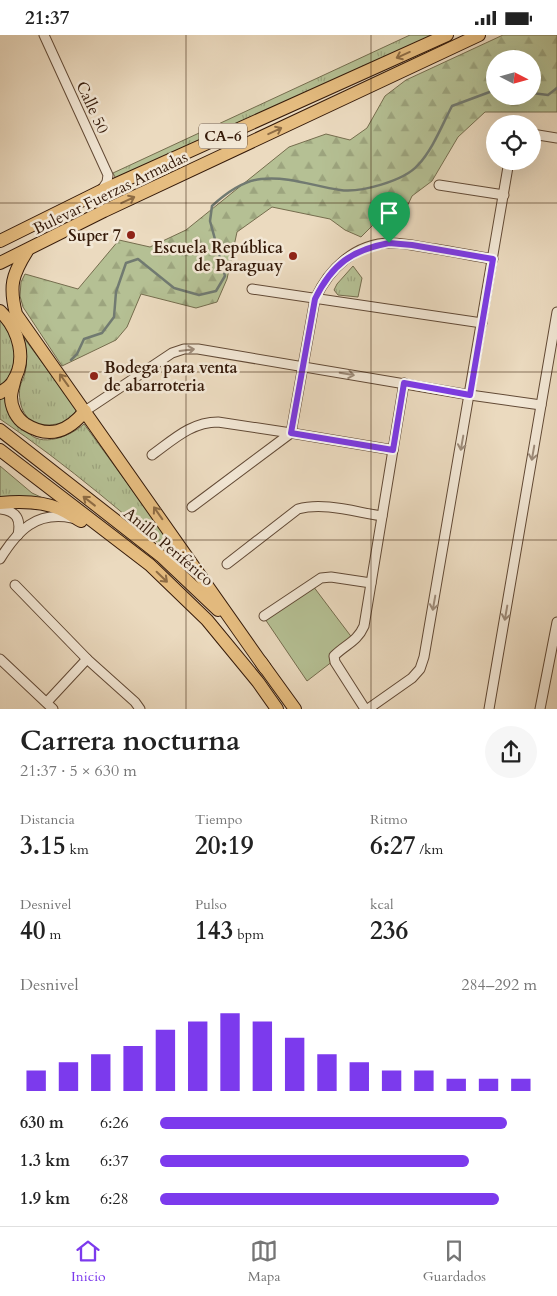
<!DOCTYPE html>
<html lang="es">
<head>
<meta charset="utf-8">
<style>
	:root { --surface:#fff; --page:#f6f6f6; --text:#222; --muted:#767676; --line:#e0e0e0; --accent:#7c3aed }
	body { margin:0; font-family:Cardo,serif; background:var(--page); color:var(--text); height:100vh; display:flex; flex-direction:column; font-size:19px; white-space:nowrap }
	* { box-sizing:border-box; margin:0 }
	p { font-size:16px; color:var(--muted) }
	.icon { flex:none; width:28px; height:28px; fill:none; stroke:currentColor; stroke-width:2; stroke-linecap:round; stroke-linejoin:round }
	.map { position:relative; height:674px; overflow:hidden }
	.drawer { display:flex; flex-direction:column; background:var(--surface); flex:1 }
	.drawer>* { flex:none }
	.needle { width:32px; rotate:96deg }
	.controls { position:absolute; left:486px; top:15px; display:grid; gap:10px }
	.controls a { display:grid; place-items:center; width:55px; height:55px; border-radius:50%; background:var(--surface); box-shadow:0 5px 20px #0002; font-size:25px }
	.pin { position:absolute; display:grid; place-items:center; width:42px; height:42px; color:#fff; margin:-51px -21px; border-radius:50% 50% 50% 0; rotate:-45deg; box-shadow:0 0 5px #0007 }
	.pin .icon { rotate:45deg }
	.round { display:grid; place-items:center; flex:none; width:52px; height:52px; border-radius:26px; background:var(--page) }
	.head { display:flex; align-items:center; justify-content:space-between; height:85px; padding:0 20px }
	h1 { font-size:28px; font-weight:700; line-height:38px }
	.stats { display:grid; grid-template-columns:repeat(3,1fr); gap:8px; height:85px; padding:5px 20px }
	.stats div { display:grid; align-content:center }
	.stats b { font-size:25px; font-weight:700 }
	.stats small { font-size:14px; font-weight:400 }
	.stats p { font-size:14px }
	.chart { height:140px; padding:10px 20px }
	.chart p { display:flex; justify-content:space-between }
	.chart svg { width:100%; height:90px; margin-top:5px; stroke:var(--accent); stroke-width:6 }
	ul { padding:0 20px; list-style:none; font-size:16px }
	li { display:grid; grid-template-columns:80px 60px 1fr; align-items:center; height:38px }
	li i { height:12px; border-radius:6px; background:var(--accent) }
	.status { display:flex; justify-content:space-between; align-items:center; height:35px; padding:0 25px; background:var(--surface); direction:ltr }
	.status svg { height:14px; fill:currentColor }
	.tabs { display:flex; justify-content:space-around; align-items:center; height:70px; border-top:1px solid var(--line); background:var(--surface); font-size:14px; color:var(--muted) }
	.tabs a { display:grid; justify-items:center; gap:2px }
	.tabs .active { color:var(--accent) }
	.map>svg:first-child { display:block }
	.grass { fill:url(#grass-tufts); stroke:#756d4e }
	.forest { fill:url(#forest-firs); stroke:#756d4e; fill-rule:evenodd }
	.pitch { fill:#b5c094; stroke:#756d4e }
	.lines { fill:none; stroke-linecap:round; stroke-linejoin:round }
	.stream { stroke:#717a71; stroke-width:2.5 }
	.minor-casing { stroke:#624a36; stroke-width:11 }
	.highway-casing { stroke:#351a09; stroke-width:14 }
	.minor { stroke:#f2e7d5; stroke-width:9 }
	.highway { stroke:#e6bd80; stroke-width:12 }
	.oneway { stroke:#8e6c44 }
	.oneway2 { stroke:#9d8b79 }
	.route-casing { stroke:#fff; stroke-width:10 }
	.route { stroke:#7c3aed; stroke-width:6 }
	.grid { fill:none; stroke:#351a09; stroke-width:1; stroke-opacity:0.55 }
	.poi-dot { fill:#8f2418; stroke:#f2e7d5; stroke-width:2 }
	.labels { text-anchor:middle; stroke-width:5; stroke-linejoin:round; paint-order:stroke }
	.shield { fill:#f2e7d5; stroke:#6e5846; stroke-width:1 }
	.shield-label { font-size:15px; font-weight:bold; fill:#351a09 }
	.street-label { font-size:16px; fill:#351a09; stroke:#f2e7d5 }
	.poi-label { font-size:16px; font-weight:bold; fill:#351a09; stroke:#f2e7d5; text-anchor:end }
</style>
</head>
<body>
<div class="status"><b>21:37</b><svg viewBox="0 0 49 12"><path d="M0 12V9h3v3zM5 12V6h3v6zM10 12V3h3v9zM15 12V0h3v12zM26 1h20v11H26zM47 4h2v5h-2z"/></svg></div>
<div class="map">
<svg width="557" height="674" viewBox="0 0 557 674">
	<defs>
		<pattern id="grass-tufts" width="24" height="20" patternUnits="userSpaceOnUse" patternTransform="scale(1.25)"><rect width="24" height="20" fill="#b5c094"/><path d="M3 7l-1-3M5 7V3M7 7l1-3M15 17l-1-3M17 17v-4M19 17l1-3" fill="none" stroke="#9ca47e"/></pattern>
		<pattern id="forest-firs" width="22" height="20" patternUnits="userSpaceOnUse" patternTransform="scale(1.25)"><rect width="22" height="20" fill="#b5c094"/><path d="M5 1l3.5 6h-7zM16 11l3.5 6h-7z" fill="#9ca47e"/></pattern>
	</defs>
	<rect width="100%" height="100%" fill="#ebdabf"/>
	<filter id="stains"><feTurbulence type="fractalNoise" baseFrequency=".004" numOctaves="4"/><feColorMatrix values="0 0 0 0 .2 0 0 0 0 .09 0 0 0 0 .02 0 0 0 .5 -.17"/></filter>
	<radialGradient id="worn" r=".72"><stop offset=".6" stop-color="#630" stop-opacity="0"/><stop offset="1" stop-color="#630" stop-opacity=".3"/></radialGradient>
	<!-- grass -->
	<g class="grass">
		<polygon points="410,0 438,0 117,146 113,138"/>
		<polygon points="353,231 362,243 358,262 338,260 334,255 337,249"/>
		<path d="M0,284C17,309 24,329 0,353Z"/>
		<path d="M24,303L77,375C68,387 62,389 48,390C26,392 17,370 20,352C21,347 24,343 25,338C28,326 26,314 24,303Z"/>
		<path d="M9,357C15,369 19,385 27,396C40,414 71,401 84,389L192,537C130,484 68,430 0,384V364Z"/>
		<polygon points="0,431 32,458 45,464 0,463"/>
	</g>
	<!-- forest -->
	<path class="forest" d="M503,0H557V77H485L458,102L432,146L412,161L405,176L381,182L361,202L345,195L330,184L272,172L237,197L227,244L217,267L196,273L141,259L127,292L116,305L62,331L23,272L20,261L21,247L25,239L78,254L119,205L150,212L186,195L289,112L326,99L350,105L367,93L385,61L406,45ZM495,24H532V61H495Z"/>
	<!-- pitch -->
	<polygon class="pitch" points="313,551 353,604 330,620 333,626 307,646 265,584"/>
	<g class="lines">
		<!-- stream -->
		<g class="stream">
			<polyline points="532,58 548,60 557,53"/>
			<path d="M71,325L77,319L84,304L102,298L114,282L116,257L126,228L138,224L174,253L199,260L216,256L225,241L210,186L212,171C226,158 242,146 261,144C289,141 313,151 340,155C360,158 404,146 418,130C433,114 442,90 452,71L495,55"/>
		</g>
		<!-- minor casing -->
		<g class="minor-casing">
			<g id="minor">
				<polyline points="44,0 108,140 107,147 101,156"/>
				<polyline points="532,99 557,103"/>
				<polyline points="439,150 504,160"/>
				<polyline points="252,254 482,288"/>
				<polyline points="85,376 172,318 184,314 198,314 470,360 541,370"/>
				<path d="M393,415L291,398L315,264C329,234 355,208 391,208C406,208 421,212 436,214C455,217 474,221 493,224"/>
				<path d="M152,420C173,405 191,387 218,387L291,398"/>
				<polyline points="192,472 291,398"/>
				<path d="M0,474C17,476 21,484 18,500"/>
				<path d="M0,524C18,495 36,476 72,483"/>
				<path d="M227,529L298,474C324,467 355,477 382,481"/>
				<polyline points="15,550 87,624 135,667 140,674"/>
				<polyline points="264,581 321,543 331,542 371,548"/>
				<polyline points="0,624 53,674"/>
				<polyline points="47,667 87,624"/>
				<path d="M365,674L335,627L334,621C346,609 357,607 364,591L404,348"/>
				<polyline points="368,674 412,643 420,634 424,622 509,126"/>
				<polyline points="489,674 557,277"/>
				<polyline points="540,674 557,587"/>
			</g>
		</g>
		<!-- highway casing -->
		<g class="highway-casing">
			<g id="highway">
				<polyline points="0,206 101,156 447,0"/>
				<path d="M27,216C12,240 9,251 16,279L265,633"/>
				<polyline points="0,228 104,176 479,0"/>
				<path d="M0,276C19,294 28,325 12,348C9,352 4,355 0,358"/>
				<path d="M15,343C14,349 11,356 11,362C11,372 16,383 25,389C49,404 68,397 85,376"/>
				<polyline points="0,395 161,521 218,575"/>
				<polyline points="0,415 150,530 207,585 258,647 277,674"/>
				<path d="M0,468C20,466 41,466 60,474C67,477 74,482 81,486"/>
				<polyline points="261,627 295,674"/>
			</g>
		</g>
		<!-- minor -->
		<use href="#minor" class="minor"/>
		<!-- highway -->
		<use href="#highway" class="highway"/>
	</g>
	<!-- one-way arrows -->
	<defs><path id="oneway-shaft" d="M-6 0H5M1.5-3L5.5 0L1.5 3" fill="none" stroke-width="1.6" stroke-linecap="round" stroke-linejoin="round" transform="scale(1.25)"/></defs>
	<g class="oneway">
		<use href="#oneway-shaft" transform="translate(403 20) rotate(156)"/>
		<use href="#oneway-shaft" transform="translate(275 96) rotate(-25)"/>
		<use href="#oneway-shaft" transform="translate(128 165) rotate(-25)"/>
		<use href="#oneway-shaft" transform="translate(64 345) rotate(-126)"/>
		<use href="#oneway-shaft" transform="translate(89 466) rotate(-142)"/>
		<use href="#oneway-shaft" transform="translate(158 478) rotate(-125)"/>
		<use href="#oneway-shaft" transform="translate(162 542) rotate(44)"/>
	</g>
	<g class="oneway2">
		<use href="#oneway-shaft" transform="translate(187 315) rotate(-7)"/>
		<use href="#oneway-shaft" transform="translate(347 339) rotate(10)"/>
		<use href="#oneway-shaft" transform="translate(462 408) rotate(100)"/>
		<use href="#oneway-shaft" transform="translate(533 418) rotate(100)"/>
		<use href="#oneway-shaft" transform="translate(434 568) rotate(100)"/>
		<use href="#oneway-shaft" transform="translate(506 578) rotate(100)"/>
	</g>
	<g class="lines">
		<!-- route casing -->
		<g class="route-casing">
			<path id="route" d="M389,208L412,210L493,224L470,360L404,348L393,415L291,398L315,264C332,229 352,215 389,208Z"/>
		</g>
		<!-- route -->
		<use href="#route" class="route"/>
	</g>
	<!-- grid -->
	<path class="grid" d="M186,0V674M371,0V674M0,168H557M0,337H557M0,505H557"/>
	<!-- markers -->
	<g class="poi-dot">
		<circle cx="131" cy="200" r="5"/>
		<circle cx="293" cy="221" r="5"/>
		<circle cx="94" cy="341" r="5"/>
	</g>
	<g class="labels">
		<!-- shield labels -->
		<rect class="shield" x="199" y="88.5" width="48" height="25" rx="4"/>
		<g class="shield-label">
			<text x="223" y="106">CA-6</text>
		</g>
		<!-- street labels -->
		<g class="street-label">
			<text transform="translate(93 72) rotate(65)" y="6">Calle 50</text>
			<text transform="translate(110 157) rotate(-26)" y="6">Bulevar Fuerzas Armadas</text>
			<text transform="translate(169 511) rotate(40)" y="6">Anillo Periférico</text>
		</g>
		<!-- poi labels -->
		<g class="poi-label">
			<text x="121" y="206">Super 7</text>
			<text x="283" y="218">Escuela República<tspan x="283" dy="18">de Paraguay</tspan></text>
			<text x="104" y="338" text-anchor="start">Bodega para venta<tspan x="104" dy="18">de abarroteria</tspan></text>
		</g>
	</g>
	<rect width="100%" height="100%" filter="url(#stains)"/>
	<rect width="100%" height="100%" fill="url(#worn)"/>
</svg>
<div class="controls">
<a><svg class="needle" viewBox="-14 -14 28 28"><path d="M0-13l5 13h-10z" fill="#e53935"/><path d="M0 13l5-13h-10z" fill="#767676"/></svg></a>
<a><svg class="icon" aria-label="locate" viewBox="0 0 24 24"><circle cx="12" cy="12" r="6"/><path d="M12 2v4M12 18v4M2 12h4M18 12h4"/></svg></a>
</div>
<div class="pin" style="left:389px;top:208px;background:#1e9e55"><svg class="icon" aria-label="arrive" viewBox="0 0 24 24"><path d="M6 21V4h12l-3 4 3 4H6"/></svg></div>
</div>
<section class="drawer">
<div class="head"><div><h1>Carrera nocturna</h1><p>21:37 · 5 × 630 m</p></div><a class="round"><svg class="icon" aria-label="share" viewBox="0 0 24 24"><path d="M12 15V3M7 8l5-5 5 5M5 13v7h14v-7"/></svg></a></div>
<div class="stats">
<div><p>Distancia</p><b>3.15<small> km</small></b></div>
<div><p>Tiempo</p><b>20:19</b></div>
<div><p>Ritmo</p><b>6:27<small> /km</small></b></div>
</div>
<div class="stats">
<div><p>Desnivel</p><b>40<small> m</small></b></div>
<div><p>Pulso</p><b>143<small> bpm</small></b></div>
<div><p>kcal</p><b>236</b></div>
</div>
<div class="chart"><p><span>Desnivel</span>284–292 m</p>
<svg viewBox="0 0 160 44" preserveAspectRatio="none"><path d="M5 44V34M15 44V30M25 44V26M35 44V22M45 44V14M55 44V10M65 44V6M75 44V10M85 44V18M95 44V26M105 44V30M115 44V34M125 44V34M135 44V38M145 44V38M155 44V38"/></svg>
</div>
<ul>
<li><b>630 m</b>6:26<i style="width:92%"></i></li>
<li><b>1.3 km</b>6:37<i style="width:82%"></i></li>
<li><b>1.9 km</b>6:28<i style="width:90%"></i></li>
</ul>
</section>
<nav class="tabs">
<a class="active"><svg class="icon" aria-label="home" viewBox="0 0 24 24"><path d="M3 11l9-7 9 7M6 9v11h12V9"/></svg>Inicio</a>
<a><svg class="icon" aria-label="map" viewBox="0 0 24 24"><path d="M3 6l6-2 6 2 6-2v14l-6 2-6-2-6 2zM9 4v14M15 6v14"/></svg>Mapa</a>
<a><svg class="icon" aria-label="saved" viewBox="0 0 24 24"><path d="M7 4h10v16l-5-4-5 4z"/></svg>Guardados</a>
</nav>
</body>
</html>
